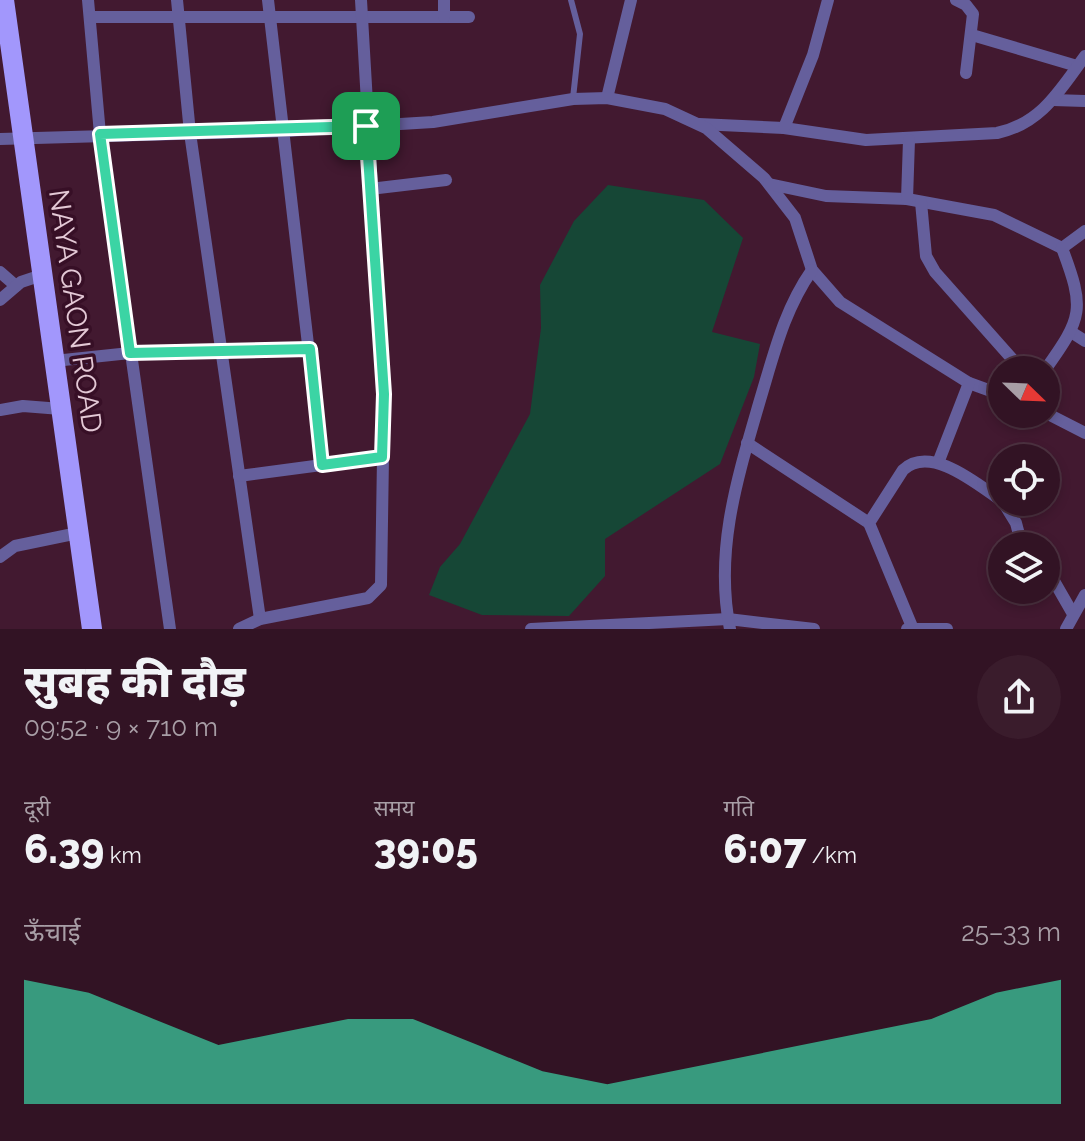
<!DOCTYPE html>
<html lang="hi">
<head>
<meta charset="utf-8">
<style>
	:root { --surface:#321324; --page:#3a1c2c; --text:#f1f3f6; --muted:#a89ea6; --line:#4d3241; --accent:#3bd4a4 }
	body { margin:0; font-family:Raleway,"Noto Sans Devanagari",sans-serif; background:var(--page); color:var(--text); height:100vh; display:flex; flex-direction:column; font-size:30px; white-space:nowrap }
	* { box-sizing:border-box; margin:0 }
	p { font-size:26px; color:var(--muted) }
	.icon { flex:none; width:44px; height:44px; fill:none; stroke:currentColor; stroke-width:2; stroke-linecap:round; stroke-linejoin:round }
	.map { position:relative; height:629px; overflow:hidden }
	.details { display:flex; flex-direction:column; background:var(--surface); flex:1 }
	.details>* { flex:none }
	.needle { width:52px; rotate:113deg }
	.fabs { position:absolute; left:988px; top:356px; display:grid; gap:16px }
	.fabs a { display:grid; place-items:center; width:72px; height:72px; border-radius:50%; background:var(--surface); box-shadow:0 4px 12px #0003,0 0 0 2px var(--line); font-size:40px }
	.pin { position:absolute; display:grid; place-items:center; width:68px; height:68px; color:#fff; margin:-34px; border-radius:16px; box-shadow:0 4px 12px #0006 }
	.round { display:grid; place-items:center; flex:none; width:84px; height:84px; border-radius:42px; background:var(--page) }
	.head { display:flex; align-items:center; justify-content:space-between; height:136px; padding:0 24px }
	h1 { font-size:44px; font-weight:800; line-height:60px }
	.stats { display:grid; grid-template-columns:repeat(3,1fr); gap:12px; height:136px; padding:8px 24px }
	.stats div { display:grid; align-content:center }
	.stats b { font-size:40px; font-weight:800 }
	.stats small { font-size:22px; font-weight:400 }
	.stats p { font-size:22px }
	.chart { height:224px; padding:16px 24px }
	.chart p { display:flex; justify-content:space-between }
	.chart svg { width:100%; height:144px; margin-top:8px; fill:var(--accent); opacity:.7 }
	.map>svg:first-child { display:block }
	.water { fill:#164736 }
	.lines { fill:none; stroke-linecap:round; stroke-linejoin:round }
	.lane { stroke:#655f9c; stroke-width:6 }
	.street { stroke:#655f9c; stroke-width:12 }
	.primary { stroke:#a297fc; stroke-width:20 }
	.route-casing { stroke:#fff; stroke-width:16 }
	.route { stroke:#3bd4a4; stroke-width:10 }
	.labels { text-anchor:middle; stroke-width:7; stroke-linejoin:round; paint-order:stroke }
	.street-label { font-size:28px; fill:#e4c9d6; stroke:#370f26 }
</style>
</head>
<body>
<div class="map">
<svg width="1085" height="629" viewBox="0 0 1085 629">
	<rect width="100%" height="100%" fill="#421930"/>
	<!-- water -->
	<polygon class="water" points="608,185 704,200 743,238 712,332 760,344 754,377 720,464 605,539 605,576 569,616 482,615 429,595 440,567 460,544 530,414 541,328 540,285 574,221"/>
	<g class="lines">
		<!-- lane -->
		<polyline class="lane" points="571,0 580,34 573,98"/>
		<!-- street -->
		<g class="street">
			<polyline points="88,0 100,134 170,629"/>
			<polyline points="177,0 190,133 260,619"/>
			<polyline points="268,0 322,465"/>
			<polyline points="956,0 966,5 973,14 966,73"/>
			<polyline points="90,17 469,17"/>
			<polyline points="444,17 444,0"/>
			<polyline points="972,35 1077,66"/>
			<polyline points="607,98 631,0"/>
			<polyline points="1053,100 1085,101"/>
			<path d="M699,124L784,128L866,140L997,133C1041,124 1060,90 1085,56"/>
			<polyline points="784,128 813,55 828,0"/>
			<polyline points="0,139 286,131 433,122 573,99 607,98 665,109 706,128 764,178 795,218 812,270 840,302 969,383 1002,395"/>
			<polyline points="769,184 826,196 907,199 994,215 1062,248"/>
			<polyline points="370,189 446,180"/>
			<polyline points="907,199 909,140"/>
			<polyline points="921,202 926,256 935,272 1022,370"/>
			<polyline points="0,272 16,286"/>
			<polyline points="0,300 21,282 42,275"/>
			<polyline points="1071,332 1085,341"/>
			<polyline points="54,361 130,353 310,349"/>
			<path d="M1045,370C1083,317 1085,309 1062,248L1085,231"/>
			<polyline points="0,410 23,406 61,409"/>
			<polyline points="1046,413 1085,433"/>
			<polyline points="747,443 869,523"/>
			<polyline points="938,463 969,383"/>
			<polyline points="239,476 382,457"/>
			<polyline points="1003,502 1016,523 1022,546"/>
			<polyline points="0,557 15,546 78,533"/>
			<polyline points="1046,567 1073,614"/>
			<polyline points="239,629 260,619 368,598 381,585 384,394 361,0"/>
			<polyline points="531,629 728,619 814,629"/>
			<path d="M730,629C714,550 738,476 760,400C774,354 784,310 812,270"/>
			<polyline points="907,629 947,629"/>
			<path d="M913,629L869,523L903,470C930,444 977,484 1002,501"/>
			<polyline points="1066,629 1085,595"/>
		</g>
		<!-- primary -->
		<polyline class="primary" points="4,0 92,629"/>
	</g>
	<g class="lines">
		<!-- route casing -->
		<g class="route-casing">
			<polygon id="route" points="366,126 384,394 382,457 322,465 310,349 130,353 100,134"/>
		</g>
		<!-- route -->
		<use href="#route" class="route"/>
	</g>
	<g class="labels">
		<!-- street labels -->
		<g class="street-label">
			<text transform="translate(76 311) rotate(82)" y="10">NAYA GAON ROAD</text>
		</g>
	</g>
</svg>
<div class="fabs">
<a><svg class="needle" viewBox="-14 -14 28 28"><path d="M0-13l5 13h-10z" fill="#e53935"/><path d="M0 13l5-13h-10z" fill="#a89ea6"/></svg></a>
<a><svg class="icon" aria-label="locate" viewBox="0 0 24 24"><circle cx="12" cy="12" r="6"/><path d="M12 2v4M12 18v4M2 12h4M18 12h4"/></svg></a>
<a><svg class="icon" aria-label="layers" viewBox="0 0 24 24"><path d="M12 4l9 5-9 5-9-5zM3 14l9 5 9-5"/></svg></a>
</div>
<div class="pin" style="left:366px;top:126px;background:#1e9e55"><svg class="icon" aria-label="arrive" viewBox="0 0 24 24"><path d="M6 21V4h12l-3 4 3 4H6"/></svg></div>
</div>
<section class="details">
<div class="head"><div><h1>सुबह की दौड़</h1><p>09:52 · 9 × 710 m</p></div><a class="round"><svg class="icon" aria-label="share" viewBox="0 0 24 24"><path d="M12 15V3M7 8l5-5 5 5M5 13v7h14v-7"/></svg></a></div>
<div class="stats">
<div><p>दूरी</p><b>6.39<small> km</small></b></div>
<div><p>समय</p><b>39:05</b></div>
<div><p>गति</p><b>6:07<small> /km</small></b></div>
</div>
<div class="chart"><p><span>ऊँचाई</span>25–33 m</p>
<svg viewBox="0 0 160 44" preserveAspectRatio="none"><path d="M0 44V6L10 10L20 18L30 26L40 22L50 18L60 18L70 26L80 34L90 38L100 34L110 30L120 26L130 22L140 18L150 10L160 6V44z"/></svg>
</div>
</section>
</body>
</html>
